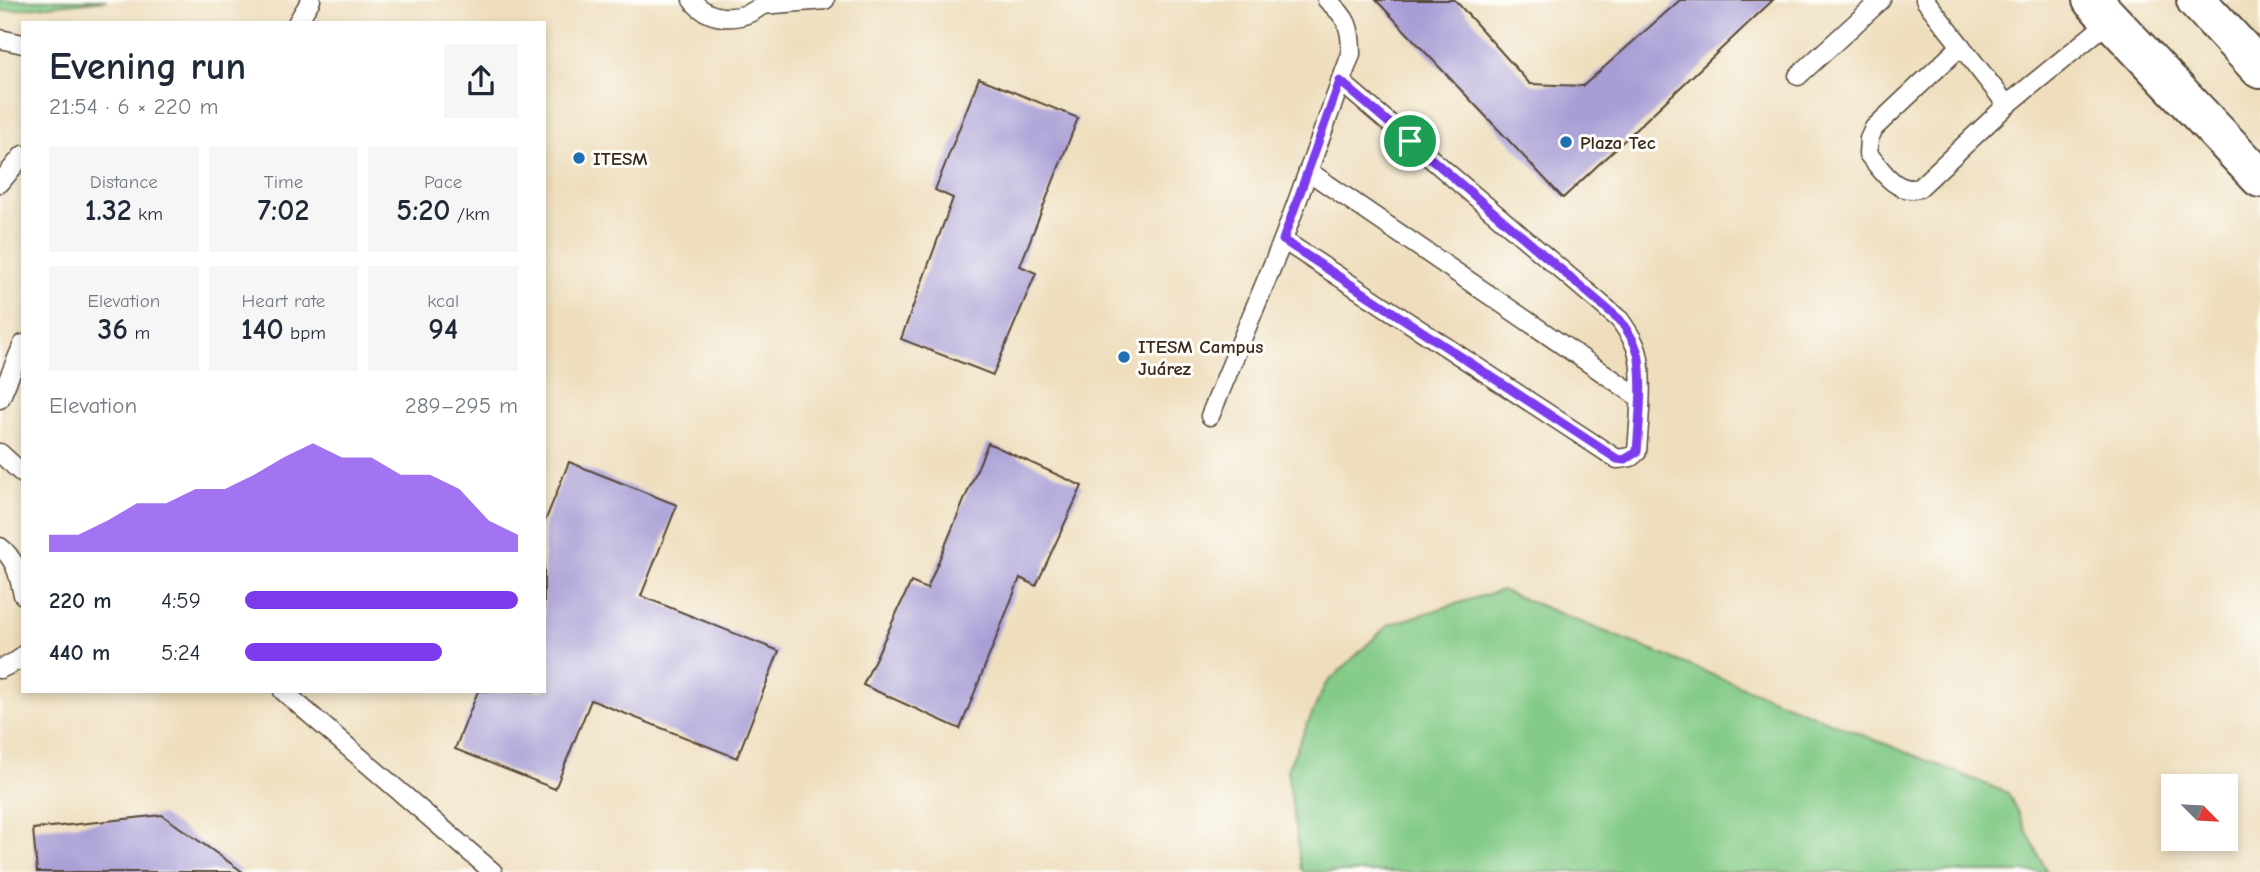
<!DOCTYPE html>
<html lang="en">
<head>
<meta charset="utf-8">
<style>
	:root { --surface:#fff; --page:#f6f6f7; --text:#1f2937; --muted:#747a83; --accent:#7c3aed }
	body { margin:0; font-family:"Comic Neue",sans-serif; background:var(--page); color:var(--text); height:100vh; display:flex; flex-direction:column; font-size:26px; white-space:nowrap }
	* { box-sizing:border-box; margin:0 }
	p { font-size:23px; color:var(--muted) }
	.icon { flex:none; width:38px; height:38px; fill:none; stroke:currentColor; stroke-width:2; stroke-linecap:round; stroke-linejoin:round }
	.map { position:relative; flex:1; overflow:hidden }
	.panel { position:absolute; left:21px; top:21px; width:525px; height:672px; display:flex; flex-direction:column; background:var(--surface); border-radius:0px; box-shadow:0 4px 10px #0003 }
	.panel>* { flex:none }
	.needle { width:46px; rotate:114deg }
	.controls { position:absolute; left:2161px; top:774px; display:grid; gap:14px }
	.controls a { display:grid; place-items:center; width:77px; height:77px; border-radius:0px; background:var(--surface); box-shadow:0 4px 10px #0003; font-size:35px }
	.pin { position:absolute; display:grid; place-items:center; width:60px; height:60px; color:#fff; margin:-30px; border:4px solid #fff; border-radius:50%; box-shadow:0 2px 7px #0007 }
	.round { display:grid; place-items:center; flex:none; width:74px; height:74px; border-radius:0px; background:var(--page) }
	.summary { display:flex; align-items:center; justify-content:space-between; height:119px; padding:0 28px }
	h1 { font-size:38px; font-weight:800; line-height:52px }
	.stats { display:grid; grid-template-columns:repeat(3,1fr); gap:10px; height:119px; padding:7px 28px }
	.stats div { display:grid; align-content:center; border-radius:0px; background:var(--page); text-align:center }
	.stats b { font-size:30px; font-weight:800 }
	.stats small { font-size:19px; font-weight:400 }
	.stats p { font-size:19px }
	.chart { height:196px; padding:14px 28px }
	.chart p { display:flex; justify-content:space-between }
	.chart svg { width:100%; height:126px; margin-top:7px; fill:var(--accent); opacity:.7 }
	ul { padding:0 28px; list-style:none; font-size:23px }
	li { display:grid; grid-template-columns:112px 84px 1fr; align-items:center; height:52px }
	li i { height:18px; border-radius:9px; background:var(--accent) }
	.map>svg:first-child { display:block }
	.green { fill:#83cb87; stroke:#5f7a52; stroke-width:2 }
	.building { fill:#a89ed6 }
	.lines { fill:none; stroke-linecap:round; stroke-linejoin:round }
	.lane-casing { stroke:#564536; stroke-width:21 }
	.primary-casing { stroke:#564536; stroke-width:42 }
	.lane { stroke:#fff; stroke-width:18 }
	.primary { stroke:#fff; stroke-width:38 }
	.route-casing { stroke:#fff; stroke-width:14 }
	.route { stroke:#7c3aed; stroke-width:9 }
	.poi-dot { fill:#1f6fb2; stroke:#fdfcf7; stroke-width:2.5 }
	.labels { text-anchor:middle; stroke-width:6; stroke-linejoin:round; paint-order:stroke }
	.poi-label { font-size:19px; font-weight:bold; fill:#3b2a1e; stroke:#fdfcf7; text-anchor:start }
</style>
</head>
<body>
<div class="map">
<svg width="2260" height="872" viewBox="0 0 2260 872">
	<rect width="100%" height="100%" fill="#fdfcf7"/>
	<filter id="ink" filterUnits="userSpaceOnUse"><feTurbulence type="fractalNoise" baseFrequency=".0143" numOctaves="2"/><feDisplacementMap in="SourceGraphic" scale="14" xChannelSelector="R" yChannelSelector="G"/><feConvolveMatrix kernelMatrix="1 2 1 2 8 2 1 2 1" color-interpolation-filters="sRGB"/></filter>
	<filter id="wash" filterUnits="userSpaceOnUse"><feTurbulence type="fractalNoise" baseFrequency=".00686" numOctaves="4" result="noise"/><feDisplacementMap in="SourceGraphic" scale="28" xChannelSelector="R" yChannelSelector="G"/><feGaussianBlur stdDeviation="1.57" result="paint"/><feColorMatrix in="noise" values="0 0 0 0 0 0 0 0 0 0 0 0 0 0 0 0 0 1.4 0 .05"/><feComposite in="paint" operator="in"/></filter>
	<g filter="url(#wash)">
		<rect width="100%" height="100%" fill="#eedebd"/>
		<!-- green -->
		<g class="green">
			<polygon points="0,0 107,0 0,11"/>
			<polygon points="1501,590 2008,793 2047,872 1304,872 1301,868 1287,770 1325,685 1388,625"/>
		</g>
		<g id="blocks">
			<!-- building -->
			<g class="building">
				<polygon points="1376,0 1455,0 1530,84 1583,86 1680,0 1773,0 1563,198"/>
				<polygon points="979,78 1078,118 1020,266 1036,273 993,375 901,339 953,198 935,190"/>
				<polygon points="988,443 1082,486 1036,586 1020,578 960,729 863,685 911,582 927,589"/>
				<polygon points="569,462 677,505 641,596 779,651 737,758 591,700 555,789 455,749 478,691 544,691 544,524"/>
				<polygon points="162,815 243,872 37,872 33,829"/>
			</g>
		</g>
	</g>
	<g filter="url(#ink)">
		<use href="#blocks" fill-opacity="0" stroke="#564536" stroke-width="2"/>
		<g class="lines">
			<!-- lane casing -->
			<g class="lane-casing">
				<g id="lane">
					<path d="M692,0C710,24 748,22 767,0"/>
					<polyline points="1925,0 2007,105 2111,20"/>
					<polyline points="762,5 825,0"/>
					<polyline points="297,23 311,0"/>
					<polyline points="0,39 23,44"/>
					<path d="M1961,46L1874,128L1869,139L1868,154C1882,170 1895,194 1919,188L2007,105"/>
					<polyline points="1798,76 1881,0"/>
					<polyline points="1308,171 1640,398"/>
					<polyline points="0,183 23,155"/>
					<path d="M1283,240L1617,459L1631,457L1637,452C1639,422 1643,389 1639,359C1637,344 1628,332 1620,320L1340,81"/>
					<polyline points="0,399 23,344"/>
					<path d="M1210,416L1283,240L1351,54C1351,27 1348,18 1327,0"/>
					<polyline points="0,453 23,474"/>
					<path d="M0,547C16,559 19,577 23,595"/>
					<polyline points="0,669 19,660 23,655"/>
					<polyline points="283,691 493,872"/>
				</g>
			</g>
			<!-- primary casing -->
			<g class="primary-casing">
				<g id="primary">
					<polyline points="2092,0 2260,178"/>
					<polyline points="2196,0 2260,69"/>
				</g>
			</g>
			<!-- lane -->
			<use href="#lane" class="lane"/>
			<!-- primary -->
			<use href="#primary" class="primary"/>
		</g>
	</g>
	<g class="lines" filter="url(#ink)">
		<!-- route casing -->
		<g class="route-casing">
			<path id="route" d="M1340,81L1620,320C1628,332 1637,344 1639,359C1643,389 1639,422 1637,452L1624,460L1617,459L1283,240Z"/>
		</g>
		<!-- route -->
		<use href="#route" class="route"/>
	</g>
	<!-- markers -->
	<g class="poi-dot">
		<circle cx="1566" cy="142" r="7"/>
		<circle cx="579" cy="158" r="7"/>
		<circle cx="1124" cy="357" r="7"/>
	</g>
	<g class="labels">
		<!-- poi labels -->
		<g class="poi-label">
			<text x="1580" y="149">Plaza Tec</text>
			<text x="593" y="165">ITESM</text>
			<text x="1138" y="353">ITESM Campus<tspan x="1138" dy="22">Juárez</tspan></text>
		</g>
	</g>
</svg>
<div class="controls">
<a><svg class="needle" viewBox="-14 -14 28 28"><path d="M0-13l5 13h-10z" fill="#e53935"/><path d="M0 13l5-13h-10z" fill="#747a83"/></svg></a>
</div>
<div class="pin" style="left:1410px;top:141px;background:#1e9e55"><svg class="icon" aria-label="arrive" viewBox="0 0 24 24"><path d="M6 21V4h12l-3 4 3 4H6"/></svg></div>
<section class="panel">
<div class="summary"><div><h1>Evening run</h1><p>21:54 · 6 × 220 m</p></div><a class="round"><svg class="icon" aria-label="share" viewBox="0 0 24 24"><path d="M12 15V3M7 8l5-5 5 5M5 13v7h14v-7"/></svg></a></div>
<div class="stats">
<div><p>Distance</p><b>1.32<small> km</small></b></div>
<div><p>Time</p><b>7:02</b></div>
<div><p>Pace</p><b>5:20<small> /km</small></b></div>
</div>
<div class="stats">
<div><p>Elevation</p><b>36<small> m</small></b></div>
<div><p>Heart rate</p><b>140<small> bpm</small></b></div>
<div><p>kcal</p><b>94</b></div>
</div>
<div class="chart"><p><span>Elevation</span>289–295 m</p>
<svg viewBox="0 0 160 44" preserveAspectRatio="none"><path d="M0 44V38L10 38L20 33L30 27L40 27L50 22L60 22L70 17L80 11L90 6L100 11L110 11L120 17L130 17L140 22L150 33L160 38V44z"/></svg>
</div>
<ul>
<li><b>220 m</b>4:59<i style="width:100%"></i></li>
<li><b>440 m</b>5:24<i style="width:72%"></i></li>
</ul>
</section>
</div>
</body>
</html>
